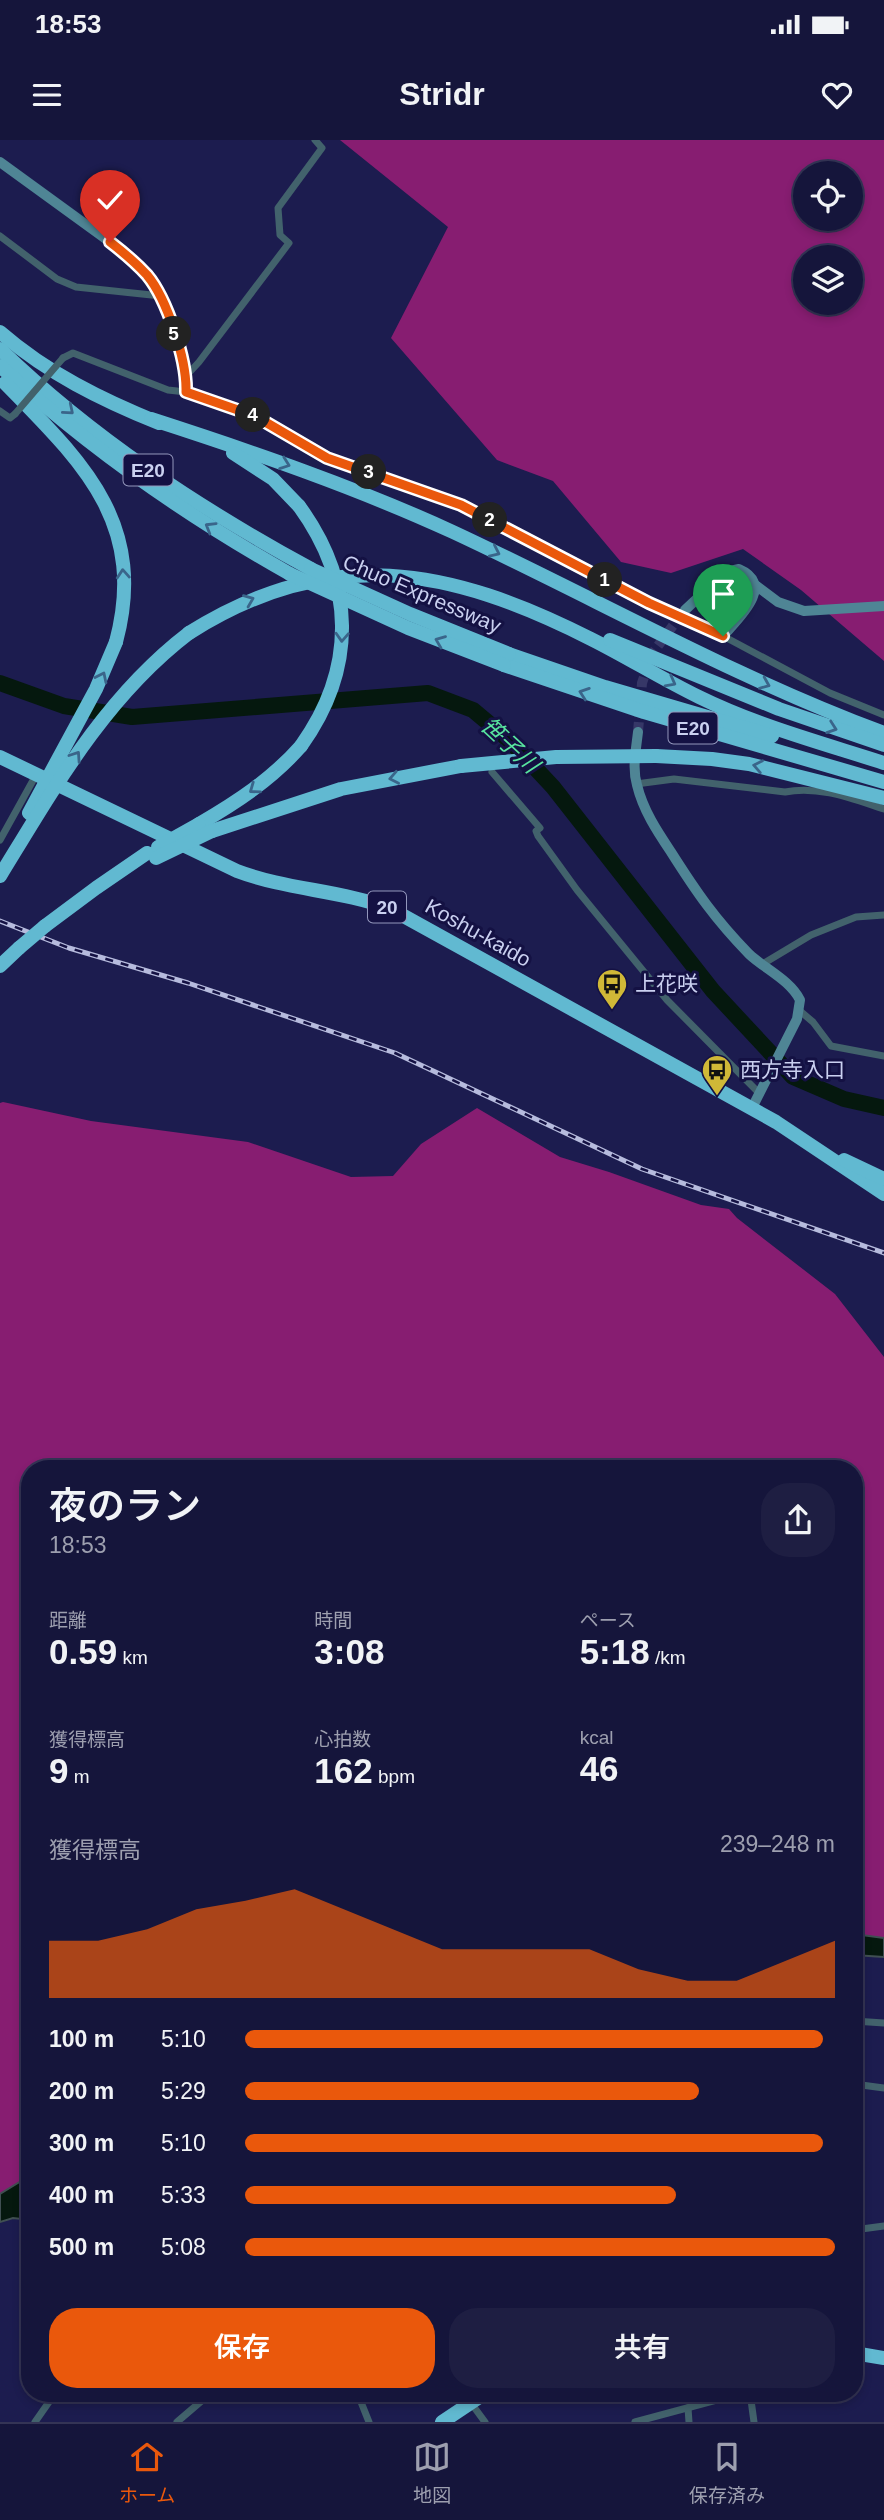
<!DOCTYPE html>
<html lang="ja">
<head>
<meta charset="utf-8">
<style>
	:root { --surface:#15153b; --page:#1e1e42; --text:#f1f3f6; --muted:#9d9faf; --line:#343455; --accent:#ea580c }
	body { margin:0; font-family:Helvetica,"Noto Sans JP",sans-serif; background:var(--page); color:var(--text); height:100vh; display:flex; flex-direction:column; font-size:26px; white-space:nowrap }
	* { box-sizing:border-box; margin:0 }
	p { font-size:23px; color:var(--muted) }
	.icon { flex:none; width:38px; height:38px; fill:none; stroke:currentColor; stroke-width:2; stroke-linecap:round; stroke-linejoin:round }
	.map { position:relative; flex:1; overflow:hidden }
	.sheet { position:absolute; left:21px; top:1320px; width:842px; height:942px; display:flex; flex-direction:column; background:var(--surface); border-radius:28px; box-shadow:0 4px 10px #0003,0 0 0 2px var(--line) }
	.sheet>* { flex:none }
	.controls { position:absolute; left:793px; top:21px; display:grid; gap:14px }
	.controls a { display:grid; place-items:center; width:70px; height:70px; border-radius:50%; background:var(--surface); box-shadow:0 4px 10px #0003,0 0 0 2px var(--line); font-size:35px }
	.pin { position:absolute; display:grid; place-items:center; width:60px; height:60px; color:#fff; margin:-72px -30px; border-radius:50% 50% 50% 0; rotate:-45deg; box-shadow:0 0 7px #0007 }
	.pin .icon { rotate:45deg }
	.km { position:absolute; width:35px; height:35px; margin:-18px; border-radius:50%; background:#222; color:#fff; font-size:19px; line-height:35px; text-align:center }
	.round { display:grid; place-items:center; flex:none; width:74px; height:74px; border-radius:28px; background:var(--page) }
	.overview { display:flex; align-items:center; justify-content:space-between; height:119px; padding:0 28px }
	h1 { font-size:38px; font-weight:600; line-height:52px }
	.metrics { display:grid; grid-template-columns:repeat(3,1fr); gap:10px; height:119px; padding:7px 28px }
	.metrics div { display:grid; align-content:center }
	.metrics b { font-size:35px; font-weight:600 }
	.metrics small { font-size:19px; font-weight:400 }
	.metrics p { font-size:19px }
	.chart { height:196px; padding:14px 28px }
	.chart p { display:flex; justify-content:space-between }
	.chart svg { width:100%; height:126px; margin-top:7px; fill:var(--accent); opacity:.7 }
	.button { display:flex; gap:14px; margin-top:auto; padding:14px 28px }
	.button a { flex:1; height:80px; border-radius:28px; background:var(--accent); color:#fff; font-size:28px; font-weight:600; line-height:80px; text-align:center }
	.button a+a { background:var(--page); color:var(--text) }
	ul { padding:0 28px; list-style:none; font-size:23px }
	li { display:grid; grid-template-columns:112px 84px 1fr; align-items:center; height:52px }
	li i { height:18px; border-radius:9px; background:var(--accent) }
	.status { display:flex; justify-content:space-between; align-items:center; height:49px; padding:0 35px; background:var(--surface); direction:ltr }
	.status svg { height:19px; fill:currentColor }
	header { display:flex; justify-content:space-between; align-items:center; height:91px; padding:0 28px; background:var(--surface); font-size:32px; font-weight:600 }
	.dock { display:flex; justify-content:space-around; align-items:center; height:98px; border-top:2px solid var(--line); background:var(--surface); font-size:19px; color:var(--muted) }
	.dock a { display:grid; justify-items:center; gap:4px }
	.dock .on { color:var(--accent) }
	.map>svg:first-child { display:block }
	.forest { fill:#871d71; fill-rule:evenodd }
	.water { fill:#05180e; stroke:#404f52; stroke-width:2 }
	.lines { fill:none; stroke-linecap:round; stroke-linejoin:round }
	.river { stroke:#05180e; stroke-width:16 }
	.secondary-tunnel { stroke:#363767; stroke-width:10; stroke-dasharray:10 5; stroke-linecap:butt }
	.street { stroke:#42626c; stroke-width:7 }
	.secondary { stroke:#4f8595; stroke-width:10 }
	.highway { stroke:#61b9d1; stroke-width:14 }
	.rail-casing { stroke:#b6bbdd; stroke-width:5 }
	.rail { stroke:#141143; stroke-width:2.5; stroke-dasharray:8; stroke-linecap:butt }
	.street-bridge { stroke:#42626c; stroke-width:7 }
	.highway-bridge { stroke:#61b9d1; stroke-width:14 }
	.oneway { stroke:#3a658a }
	.route-casing { stroke:#fff; stroke-width:14 }
	.route { stroke:#ea580c; stroke-width:9 }
	.labels { text-anchor:middle; stroke-width:6; stroke-linejoin:round; paint-order:stroke }
	.shield { fill:#141143; stroke:#9397bc; stroke-width:2 }
	.shield-label { font-size:19px; font-weight:bold; fill:#cad0f0 }
	.street-label { font-size:21px; fill:#cad0f0; stroke:#141143 }
	.poi-label { font-size:21px; fill:#cad0f0; stroke:#141143; text-anchor:start }
	.water-label { font-size:23px; font-style:italic; fill:#58e49f; stroke:#141143 }
</style>
</head>
<body>
<div class="status"><b>18:53</b><svg viewBox="0 0 49 12"><path d="M0 12V9h3v3zM5 12V6h3v6zM10 12V3h3v9zM15 12V0h3v12zM26 1h20v11H26zM47 4h2v5h-2z"/></svg></div>
<header><svg class="icon" aria-label="menu" viewBox="0 0 24 24"><path d="M4 6h16M4 12h16M4 18h16"/></svg>Stridr<svg class="icon" aria-label="heart" viewBox="0 0 24 24"><path d="M12 20l-8-8c-3-5 5-10 8-4 3-6 11-1 8 4z"/></svg></header>
<div class="map">
<svg width="884" height="2282" viewBox="0 0 884 2282">
	<rect width="100%" height="100%" fill="#1c1c4f"/>
	<!-- forest -->
	<g class="forest">
		<path d="M340,0H884V521L801,450L743,409L671,433L621,422L553,341L497,320L391,198L448,87ZM805,33H850V79H805ZM805,117H850V163H805Z"/>
		<polygon points="3,962 91,981 248,1002 351,1037 393,1036 421,1004 477,968 560,1017 609,1032 701,1065 729,1069 737,1078 835,1154 884,1217 884,1798 854,1794 854,1328 30,1328 30,2039 26,2038 0,2054 0,963"/>
	</g>
	<!-- water -->
	<g class="water">
		<polygon points="854,1794 884,1798 884,1817 854,1815"/>
		<polygon points="26,2038 30,2039 30,2080 13,2078 0,2082 0,2054"/>
	</g>
	<g class="lines">
		<!-- river -->
		<polyline class="river" points="0,543 64,566 132,577 428,553 473,570 510,601 553,647 713,851 793,937 844,959 884,968"/>
		<!-- secondary-tunnel -->
		<polyline class="secondary-tunnel" points="638,592 642,543 652,514 683,472"/>
		<!-- street -->
		<g class="street">
			<polyline points="0,96 57,139 76,147 161,156"/>
			<polyline points="63,218 73,213 168,250 186,252"/>
			<polyline points="187,235 199,222 289,103 280,95 278,68 322,8 315,0"/>
			<polyline points="0,271 10,278 15,274"/>
			<polyline points="723,496 830,553 884,575"/>
			<polyline points="492,632 540,688 536,691 538,696 577,750 667,860 760,954"/>
			<path d="M636,644L674,639L785,652C818,645 853,659 884,669"/>
			<polyline points="0,700 36,635"/>
			<polyline points="761,825 811,795 856,777 884,775"/>
			<polyline points="800,871 813,882 831,906 884,916"/>
			<polyline points="854,1881 884,1883"/>
			<polyline points="854,1944 884,1948"/>
			<polyline points="854,2090 884,2086"/>
			<polyline points="357,2252 369,2282"/>
			<polyline points="471,2263 485,2282"/>
			<polyline points="688,2268 689,2282"/>
			<polyline points="35,2282 56,2252"/>
			<polyline points="177,2282 212,2252"/>
			<polyline points="635,2282 739,2254 751,2260 754,2282"/>
		</g>
		<!-- secondary -->
		<g class="secondary">
			<path d="M0,22L110,102L147,135L161,156L167,170L187,235L186,252L255,276L327,318L461,365L649,463L723,496C738,479 776,445 739,429L730,431L716,441L685,470"/>
			<polyline points="754,444 778,462 804,471 884,466"/>
			<path d="M638,592C636,610 632,628 637,645C643,670 657,691 671,712C697,753 715,779 749,814C765,829 790,840 800,860L797,879L752,968"/>
		</g>
		<!-- highway -->
		<g class="highway">
			<path d="M0,192C47,233 102,260 159,283"/>
			<path d="M0,209C92,298 199,368 311,429"/>
			<path d="M0,226C89,308 185,375 290,434"/>
			<path d="M5,243C81,321 148,382 116,502"/>
			<path d="M151,279C253,312 355,347 453,392C597,459 735,538 884,593"/>
			<polyline points="233,313 273,339 299,366"/>
			<path d="M189,493C330,404 449,427 591,499C627,517 662,539 699,557C758,586 822,603 884,623"/>
			<polyline points="610,500 779,569 884,605"/>
			<polyline points="509,514 605,547 772,596"/>
			<polyline points="504,525 644,572 884,642"/>
			<polyline points="656,616 712,619 749,624 884,658"/>
			<path d="M0,617L237,731C287,750 341,750 391,769L776,982L884,1054"/>
			<path d="M199,684C237,662 272,639 301,606"/>
			<polyline points="212,691 341,649 461,626"/>
			<polyline points="45,786 96,748 147,713"/>
			<polyline points="0,826 19,808"/>
			<polyline points="844,1020 884,1039"/>
			<polyline points="854,2213 884,2218"/>
			<polyline points="442,2282 487,2252"/>
		</g>
		<!-- rail casing -->
		<g class="rail-casing">
			<polyline id="rail" points="0,781 69,808 188,843 395,913 642,1029 884,1113"/>
		</g>
		<!-- rail -->
		<use href="#rail" class="rail"/>
		<!-- street-bridge -->
		<polyline class="street-bridge" points="15,274 63,218"/>
		<!-- highway-bridge -->
		<g class="highway-bridge">
			<path d="M299,366C355,443 357,528 301,606"/>
			<polyline points="311,429 410,474 509,514"/>
			<polyline points="290,434 408,488 504,525"/>
			<polyline points="461,626 556,617 656,616"/>
			<polyline points="29,673 96,549 116,502"/>
			<polyline points="158,707 199,684"/>
			<polyline points="156,718 212,691"/>
			<path d="M0,736C54,648 105,557 189,493"/>
			<polyline points="19,808 45,786"/>
		</g>
	</g>
	<!-- one-way arrows -->
	<defs><path id="oneway-chevron" d="M-2-3.5L2.5 0L-2 3.5" fill="none" stroke-width="1.6" stroke-linecap="round" stroke-linejoin="round" transform="scale(1.75)"/></defs>
	<g class="oneway">
		<use href="#oneway-chevron" transform="translate(69 270) rotate(40)"/>
		<use href="#oneway-chevron" transform="translate(285 324) rotate(20)"/>
		<use href="#oneway-chevron" transform="translate(210 387) rotate(-149)"/>
		<use href="#oneway-chevron" transform="translate(495 412) rotate(25)"/>
		<use href="#oneway-chevron" transform="translate(123 434) rotate(-94)"/>
		<use href="#oneway-chevron" transform="translate(249 460) rotate(-22)"/>
		<use href="#oneway-chevron" transform="translate(342 497) rotate(93)"/>
		<use href="#oneway-chevron" transform="translate(440 501) rotate(-158)"/>
		<use href="#oneway-chevron" transform="translate(102 537) rotate(-64)"/>
		<use href="#oneway-chevron" transform="translate(671 542) rotate(28)"/>
		<use href="#oneway-chevron" transform="translate(765 544) rotate(23)"/>
		<use href="#oneway-chevron" transform="translate(584 553) rotate(-161)"/>
		<use href="#oneway-chevron" transform="translate(832 588) rotate(19)"/>
		<use href="#oneway-chevron" transform="translate(76 616) rotate(-56)"/>
		<use href="#oneway-chevron" transform="translate(758 626) rotate(-169)"/>
		<use href="#oneway-chevron" transform="translate(394 638) rotate(169)"/>
		<use href="#oneway-chevron" transform="translate(254 649) rotate(144)"/>
	</g>
	<g class="lines">
		<!-- route casing -->
		<g class="route-casing">
			<path id="route" d="M110,102C123,112 136,123 147,135C167,159 187,220 186,252L255,276L327,318L461,365L649,463L723,496"/>
		</g>
		<!-- route -->
		<use href="#route" class="route"/>
	</g>
	<!-- icons -->
	<defs>
		<g id="bus-pin" transform="scale(1.575)"><path d="M0 17L-7.5 6A9.5 9.5 0 1 1 7.5 6Z" fill="#d0b837" stroke="#141143"/><path d="M-5-6H5V4H4V6H2V4H-2V6H-4V4H-5ZM-3.5-4V0h7V-4ZM-3.5 1.2v1.5H-2V1.2ZM2 1.2v1.5H3.5V1.2Z" fill="#111"/></g>
	</defs>
	<g fill-rule="evenodd">
		<use href="#bus-pin" x="612" y="844"/>
		<use href="#bus-pin" x="717" y="930"/>
	</g>
	<g class="labels">
		<!-- shield labels -->
		<g class="shield">
			<rect x="123.5" y="314.5" width="49" height="31" rx="5"/>
			<rect x="668.5" y="572.5" width="49" height="31" rx="5"/>
			<rect x="368" y="751.5" width="38" height="31" rx="5"/>
		</g>
		<g class="shield-label">
			<text x="148" y="337">E20</text>
			<text x="693" y="595">E20</text>
			<text x="387" y="774">20</text>
		</g>
		<!-- street labels -->
		<g class="street-label">
			<text transform="translate(422 454) rotate(23)" y="7">Chuo Expressway</text>
			<text transform="translate(478 793) rotate(29)" y="7">Koshu-kaido</text>
		</g>
		<!-- poi labels -->
		<g class="poi-label">
			<text x="635" y="851">上花咲</text>
			<text x="740" y="937">西方寺入口</text>
		</g>
		<!-- water labels -->
		<g class="water-label">
			<text transform="translate(510 605) rotate(43)" y="8">笹子川</text>
		</g>
	</g>
</svg>
<div class="controls">
<a><svg class="icon" aria-label="locate" viewBox="0 0 24 24"><circle cx="12" cy="12" r="6"/><path d="M12 2v4M12 18v4M2 12h4M18 12h4"/></svg></a>
<a><svg class="icon" aria-label="layers" viewBox="0 0 24 24"><path d="M12 4l9 5-9 5-9-5zM3 14l9 5 9-5"/></svg></a>
</div>
<div class="pin" style="left:723px;top:496px;background:#1e9e55"><svg class="icon" aria-label="arrive" viewBox="0 0 24 24"><path d="M6 21V4h12l-3 4 3 4H6"/></svg></div>
<div class="pin" style="left:110px;top:102px;background:#d93025"><svg class="icon" aria-label="check" viewBox="0 0 24 24"><path d="M5 12l5 5 9-10"/></svg></div>
<b class="km" style="left:605px;top:440px">1</b>
<b class="km" style="left:490px;top:380px">2</b>
<b class="km" style="left:369px;top:332px">3</b>
<b class="km" style="left:253px;top:275px">4</b>
<b class="km" style="left:174px;top:194px">5</b>
<section class="sheet">
<div class="overview"><div><h1>夜のラン</h1><p>18:53</p></div><a class="round"><svg class="icon" aria-label="share" viewBox="0 0 24 24"><path d="M12 15V3M7 8l5-5 5 5M5 13v7h14v-7"/></svg></a></div>
<div class="metrics">
<div><p>距離</p><b>0.59<small> km</small></b></div>
<div><p>時間</p><b>3:08</b></div>
<div><p>ペース</p><b>5:18<small> /km</small></b></div>
</div>
<div class="metrics">
<div><p>獲得標高</p><b>9<small> m</small></b></div>
<div><p>心拍数</p><b>162<small> bpm</small></b></div>
<div><p>kcal</p><b>46</b></div>
</div>
<div class="chart"><p><span>獲得標高</span>239–248 m</p>
<svg viewBox="0 0 160 44" preserveAspectRatio="none"><path d="M0 44V24L10 24L20 20L30 13L40 10L50 6L60 13L70 20L80 27L90 27L100 27L110 27L120 34L130 38L140 38L150 31L160 24V44z"/></svg>
</div>
<ul>
<li><b>100 m</b>5:10<i style="width:98%"></i></li>
<li><b>200 m</b>5:29<i style="width:77%"></i></li>
<li><b>300 m</b>5:10<i style="width:98%"></i></li>
<li><b>400 m</b>5:33<i style="width:73%"></i></li>
<li><b>500 m</b>5:08<i style="width:100%"></i></li>
</ul>
<div class="button"><a>保存</a><a>共有</a></div>
</section>
</div>
<nav class="dock">
<a class="on"><svg class="icon" aria-label="home" viewBox="0 0 24 24"><path d="M3 11l9-7 9 7M6 9v11h12V9"/></svg>ホーム</a>
<a><svg class="icon" aria-label="map" viewBox="0 0 24 24"><path d="M3 6l6-2 6 2 6-2v14l-6 2-6-2-6 2zM9 4v14M15 6v14"/></svg>地図</a>
<a><svg class="icon" aria-label="saved" viewBox="0 0 24 24"><path d="M7 4h10v16l-5-4-5 4z"/></svg>保存済み</a>
</nav>
</body>
</html>
